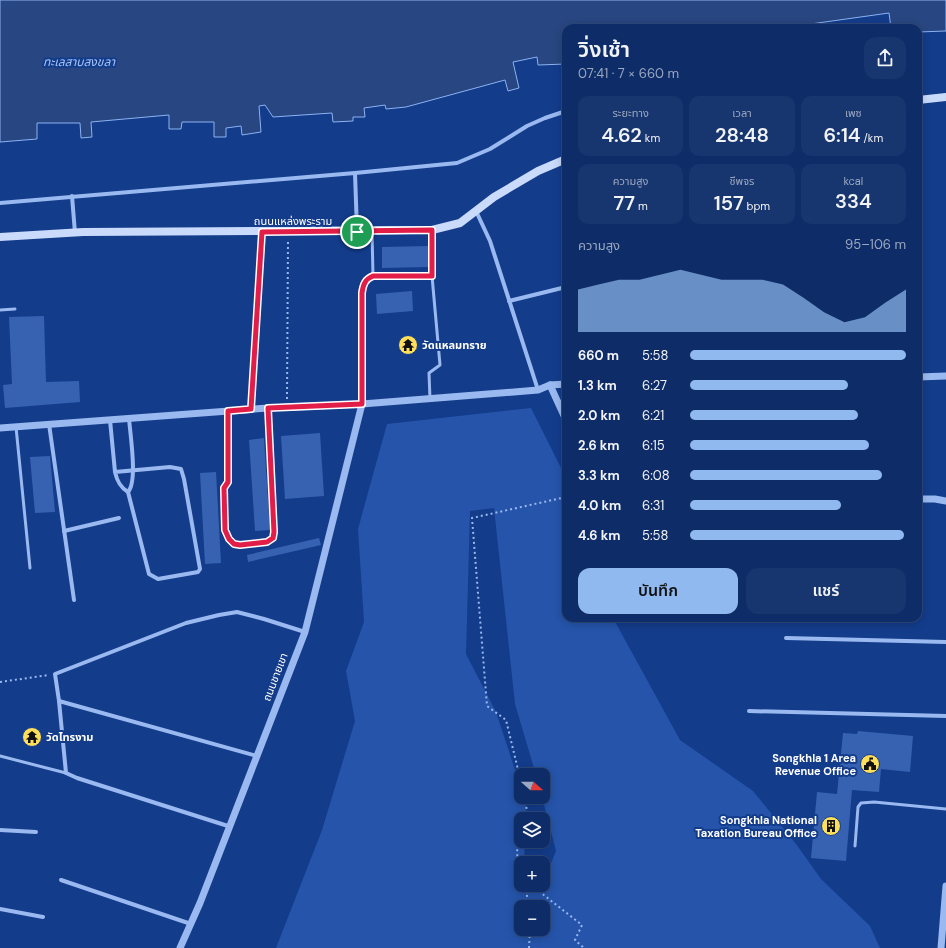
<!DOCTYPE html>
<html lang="th">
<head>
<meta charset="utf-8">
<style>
	:root { --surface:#0e2d68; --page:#17356e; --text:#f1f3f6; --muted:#9ba8c0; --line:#2e497c; --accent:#90b9f0 }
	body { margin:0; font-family:"DM Sans","Noto Sans Thai",sans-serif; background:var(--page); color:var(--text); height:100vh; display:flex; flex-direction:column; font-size:15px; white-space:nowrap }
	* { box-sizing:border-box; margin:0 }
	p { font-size:13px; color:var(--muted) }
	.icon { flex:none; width:22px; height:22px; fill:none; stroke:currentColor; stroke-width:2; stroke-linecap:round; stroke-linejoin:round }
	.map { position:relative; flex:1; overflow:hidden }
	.drawer { position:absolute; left:562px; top:24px; width:360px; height:598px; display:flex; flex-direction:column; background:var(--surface); border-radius:12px; box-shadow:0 2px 10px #0003,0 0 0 1px var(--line) }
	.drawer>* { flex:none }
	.needle { width:26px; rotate:111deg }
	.fabs { position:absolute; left:514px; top:768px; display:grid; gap:8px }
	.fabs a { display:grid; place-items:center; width:36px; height:36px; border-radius:8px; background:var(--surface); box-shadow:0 2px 10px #0003,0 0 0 1px var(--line); font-size:20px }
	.pin { position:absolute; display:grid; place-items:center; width:34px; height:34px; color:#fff; margin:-17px; border:2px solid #fff; border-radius:50%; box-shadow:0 1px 4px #0007 }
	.round { display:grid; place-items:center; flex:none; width:42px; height:42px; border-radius:12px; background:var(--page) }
	.overview { display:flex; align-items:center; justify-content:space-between; height:68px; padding:0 16px }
	h1 { font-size:22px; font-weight:600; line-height:30px }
	.stats { display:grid; grid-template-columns:repeat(3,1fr); gap:6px; height:68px; padding:4px 16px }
	.stats div { display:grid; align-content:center; border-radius:10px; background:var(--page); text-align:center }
	.stats b { font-size:20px; font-weight:600 }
	.stats small { font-size:11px; font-weight:400 }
	.stats p { font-size:11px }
	.chart { height:112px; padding:8px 16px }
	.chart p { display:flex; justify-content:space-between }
	.chart svg { width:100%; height:72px; margin-top:4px; fill:var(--accent); opacity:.7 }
	.cta { display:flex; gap:8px; margin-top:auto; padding:8px 16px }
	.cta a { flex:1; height:46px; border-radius:12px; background:var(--accent); color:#111; font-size:16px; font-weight:600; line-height:46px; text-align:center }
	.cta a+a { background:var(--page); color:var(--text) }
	ul { padding:0 16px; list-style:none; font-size:13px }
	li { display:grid; grid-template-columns:64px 48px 1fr; align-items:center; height:30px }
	li i { height:10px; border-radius:5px; background:var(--accent) }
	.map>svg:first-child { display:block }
	.green { fill:#2554aa; fill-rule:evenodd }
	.water { fill:#284681; stroke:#8cb2f4 }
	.building { fill:#3762b2 }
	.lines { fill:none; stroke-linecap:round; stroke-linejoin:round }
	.path { stroke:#9ab9f0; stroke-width:2; stroke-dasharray:2 3; stroke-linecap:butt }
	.service { stroke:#9ab9f0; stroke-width:3 }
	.minor { stroke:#9ab9f0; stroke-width:4 }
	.tertiary { stroke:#9ab9f0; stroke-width:7 }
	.secondary { stroke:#c9dafb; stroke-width:8 }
	.route-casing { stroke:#fff; stroke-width:8 }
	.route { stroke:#e11d48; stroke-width:5 }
	.labels { text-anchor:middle; stroke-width:4; stroke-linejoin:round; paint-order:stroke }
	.street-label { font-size:11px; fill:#fff; stroke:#133c8b }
	.poi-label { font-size:11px; font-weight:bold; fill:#fff; stroke:#133c8b; text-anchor:start }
	.water-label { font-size:12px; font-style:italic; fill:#a6c3f8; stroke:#133c8b }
</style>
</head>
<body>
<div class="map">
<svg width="946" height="948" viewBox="0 0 946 948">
	<rect width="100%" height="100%" fill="#133c8b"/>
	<!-- green -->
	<path class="green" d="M531,408L566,478V618H613L680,740L753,791L796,844L821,879L870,926L880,948H276L322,830L355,721L346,671L364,622L358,529L387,424ZM494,508L515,704L536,775H543L542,797L556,851L546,876L543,875V885H521V863H527L524,860L525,841H521V819H526V805L524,797H521V788L496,712L466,654L470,511ZM521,907H543V929H521Z"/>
	<!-- water -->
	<polygon class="water" points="0,0 946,0 946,31 918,32 918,28 891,28 889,13 782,28 566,28 566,64 538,65 537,57 513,62 519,88 508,91 505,80 406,107 386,109 385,105 364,108 365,117 353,117 353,121 333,122 332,113 273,117 265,105 259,106 261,132 242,135 241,126 226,128 226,137 214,137 214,122 182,122 181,129 169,129 169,115 91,122 92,137 81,138 80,123 37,123 37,139 0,142"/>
	<!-- building -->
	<g class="building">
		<polygon points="429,246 429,267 382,268 382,247"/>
		<polygon points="412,291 413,311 377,314 376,294"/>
		<polygon points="44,316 46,382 79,381 80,402 5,408 3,385 12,384 9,317"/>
		<polygon points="320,433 324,496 285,499 281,436"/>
		<polygon points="264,438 270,530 255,531 249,440"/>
		<polygon points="50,456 55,512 35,513 30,457"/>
		<polygon points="216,472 221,563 205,564 200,473"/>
		<polygon points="319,538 321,545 248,562 247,555"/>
		<polygon points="858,731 913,736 910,772 881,769 879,792 852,790 846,861 811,858 817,792 837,794 843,733 857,734"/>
	</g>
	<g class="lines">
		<!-- path -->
		<g class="path">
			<polyline points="287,399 288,239"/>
			<polyline points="252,400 262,239"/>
			<polyline points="0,682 49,675"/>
			<polyline points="521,782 506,720 487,706 472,518 566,497"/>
			<polyline points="525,797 528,819"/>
			<polyline points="521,879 518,878 517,844 531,845 531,841"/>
			<polyline points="526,885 528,907"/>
			<polyline points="531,885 582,925 575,940 584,948"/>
			<polyline points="529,948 530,929"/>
		</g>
		<!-- service -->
		<g class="service">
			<polyline points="372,231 373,276"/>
			<polyline points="432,276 432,230"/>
			<polyline points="0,310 15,309"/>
			<polyline points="362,403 362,293 366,280 373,276 432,276 440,365 429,373 430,399"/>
			<path d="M228,411V481L224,488L225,530L231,542C240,548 262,545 271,540L273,535L268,408"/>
			<polyline points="16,427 30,568"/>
			<polyline points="0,756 66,773"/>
			<polyline points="855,846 858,807 861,803 874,802 946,809"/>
		</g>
		<!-- minor -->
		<g class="minor">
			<polyline points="355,173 457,163 490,149 527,126 545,118 566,111"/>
			<polyline points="72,196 75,233"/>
			<polyline points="0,203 355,173 357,231"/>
			<polyline points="476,211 490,241 538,390"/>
			<polyline points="509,301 566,287"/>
			<path d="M110,420L115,472C117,481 120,487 128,492L149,574L158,579L198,572L200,569L184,479L181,469L170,467L115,472"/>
			<polyline points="49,424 74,600"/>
			<path d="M128,492C138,481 130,434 129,418"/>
			<polyline points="64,531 119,518"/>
			<polyline points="786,638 946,642"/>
			<polyline points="59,701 257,756"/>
			<polyline points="749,711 946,716"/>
			<polyline points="228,826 77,778 66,773 59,701 55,674 186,623 219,615 237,612 264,619 305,632"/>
			<polyline points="0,830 36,832"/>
			<polyline points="61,880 191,924"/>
			<polyline points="0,909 43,917"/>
		</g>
		<!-- tertiary -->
		<g class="tertiary">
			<polyline points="918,377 946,376"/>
			<polyline points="550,385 566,420"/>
			<polyline points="0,428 268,408 362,404 538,390 550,385 566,384"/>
			<polyline points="918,499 935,499 946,501"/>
			<polyline points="180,948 200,903 305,632 362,404"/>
			<polyline points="941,948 946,886"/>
		</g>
		<!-- secondary -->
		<g class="secondary">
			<polyline points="918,100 946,97"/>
			<polyline points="0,237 83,232 432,230 460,223 494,197 538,171 566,159"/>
		</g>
	</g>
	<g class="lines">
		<!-- route casing -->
		<g class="route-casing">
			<path id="route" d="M432,230V276H373C365,279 363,285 362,293V404L268,408L274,532L273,538L267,542L240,545L234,544L229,539L225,530L224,488L228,482V411L251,409L262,232Z"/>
		</g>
		<!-- route -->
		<use href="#route" class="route"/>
	</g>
	<!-- icons -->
	<defs>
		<g id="temple-disc" transform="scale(1)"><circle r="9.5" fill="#ffdf5a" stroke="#133c8b"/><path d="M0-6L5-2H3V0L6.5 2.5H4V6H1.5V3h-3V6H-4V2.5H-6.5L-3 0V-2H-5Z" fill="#111"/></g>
		<g id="civic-disc" transform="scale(1)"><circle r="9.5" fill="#ffdf5a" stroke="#133c8b"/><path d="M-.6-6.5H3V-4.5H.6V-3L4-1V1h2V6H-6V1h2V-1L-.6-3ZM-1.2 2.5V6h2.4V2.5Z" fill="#111"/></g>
		<g id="building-disc" transform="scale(1)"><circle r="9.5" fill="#ffdf5a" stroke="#133c8b"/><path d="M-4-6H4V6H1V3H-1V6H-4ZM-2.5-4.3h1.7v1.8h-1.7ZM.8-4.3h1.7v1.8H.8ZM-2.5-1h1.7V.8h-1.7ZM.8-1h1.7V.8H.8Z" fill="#111"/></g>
	</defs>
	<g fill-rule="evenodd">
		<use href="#temple-disc" x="408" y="345"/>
		<use href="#temple-disc" x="32" y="737"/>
		<use href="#civic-disc" x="870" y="764"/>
		<use href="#building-disc" x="831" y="826"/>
	</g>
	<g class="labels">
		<!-- street labels -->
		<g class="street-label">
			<text x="293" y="225">ถนนแหล่งพระราม</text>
			<text transform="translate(275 677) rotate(-69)" y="4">ถนนชายเขา</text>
		</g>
		<!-- poi labels -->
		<g class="poi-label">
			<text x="422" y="349">วัดแหลมทราย</text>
			<text x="46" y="741">วัดไทรงาม</text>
			<text x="856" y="762" text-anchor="end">Songkhla 1 Area<tspan x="856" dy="13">Revenue Office</tspan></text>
			<text x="817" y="824" text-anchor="end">Songkhla National<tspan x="817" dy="13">Taxation Bureau Office</tspan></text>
		</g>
		<!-- water labels -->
		<g class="water-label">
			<text x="79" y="66">ทะเลสาบสงขลา</text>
		</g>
	</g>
</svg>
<div class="fabs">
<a><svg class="needle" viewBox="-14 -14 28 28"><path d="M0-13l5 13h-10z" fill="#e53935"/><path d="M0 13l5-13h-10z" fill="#9ba8c0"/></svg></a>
<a><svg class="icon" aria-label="layers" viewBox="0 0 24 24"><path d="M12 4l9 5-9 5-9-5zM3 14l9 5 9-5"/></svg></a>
<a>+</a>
<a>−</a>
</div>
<div class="pin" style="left:357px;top:232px;background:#1e9e55"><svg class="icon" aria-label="arrive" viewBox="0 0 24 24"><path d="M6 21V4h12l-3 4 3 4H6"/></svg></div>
<section class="drawer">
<div class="overview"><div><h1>วิ่งเช้า</h1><p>07:41 · 7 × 660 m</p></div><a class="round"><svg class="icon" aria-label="share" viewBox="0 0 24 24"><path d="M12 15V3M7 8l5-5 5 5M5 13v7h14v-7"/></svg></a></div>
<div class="stats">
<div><p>ระยะทาง</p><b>4.62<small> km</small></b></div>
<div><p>เวลา</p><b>28:48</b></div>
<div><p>เพซ</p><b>6:14<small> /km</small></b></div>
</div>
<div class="stats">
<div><p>ความสูง</p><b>77<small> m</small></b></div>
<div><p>ชีพจร</p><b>157<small> bpm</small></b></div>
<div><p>kcal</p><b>334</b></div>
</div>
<div class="chart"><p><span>ความสูง</span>95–106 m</p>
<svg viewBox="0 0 160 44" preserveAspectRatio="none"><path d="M0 44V18L10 15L20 12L30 12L40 9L50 6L60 9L70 12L80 12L90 12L100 15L110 23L120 32L130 38L140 35L150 26L160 18V44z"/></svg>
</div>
<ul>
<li><b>660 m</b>5:58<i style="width:100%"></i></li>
<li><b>1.3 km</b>6:27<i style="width:73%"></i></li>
<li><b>2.0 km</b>6:21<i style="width:78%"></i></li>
<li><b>2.6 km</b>6:15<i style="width:83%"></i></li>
<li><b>3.3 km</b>6:08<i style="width:89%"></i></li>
<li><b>4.0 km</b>6:31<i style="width:70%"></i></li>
<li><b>4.6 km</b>5:58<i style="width:99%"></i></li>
</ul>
<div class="cta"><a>บันทึก</a><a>แชร์</a></div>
</section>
</div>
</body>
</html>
